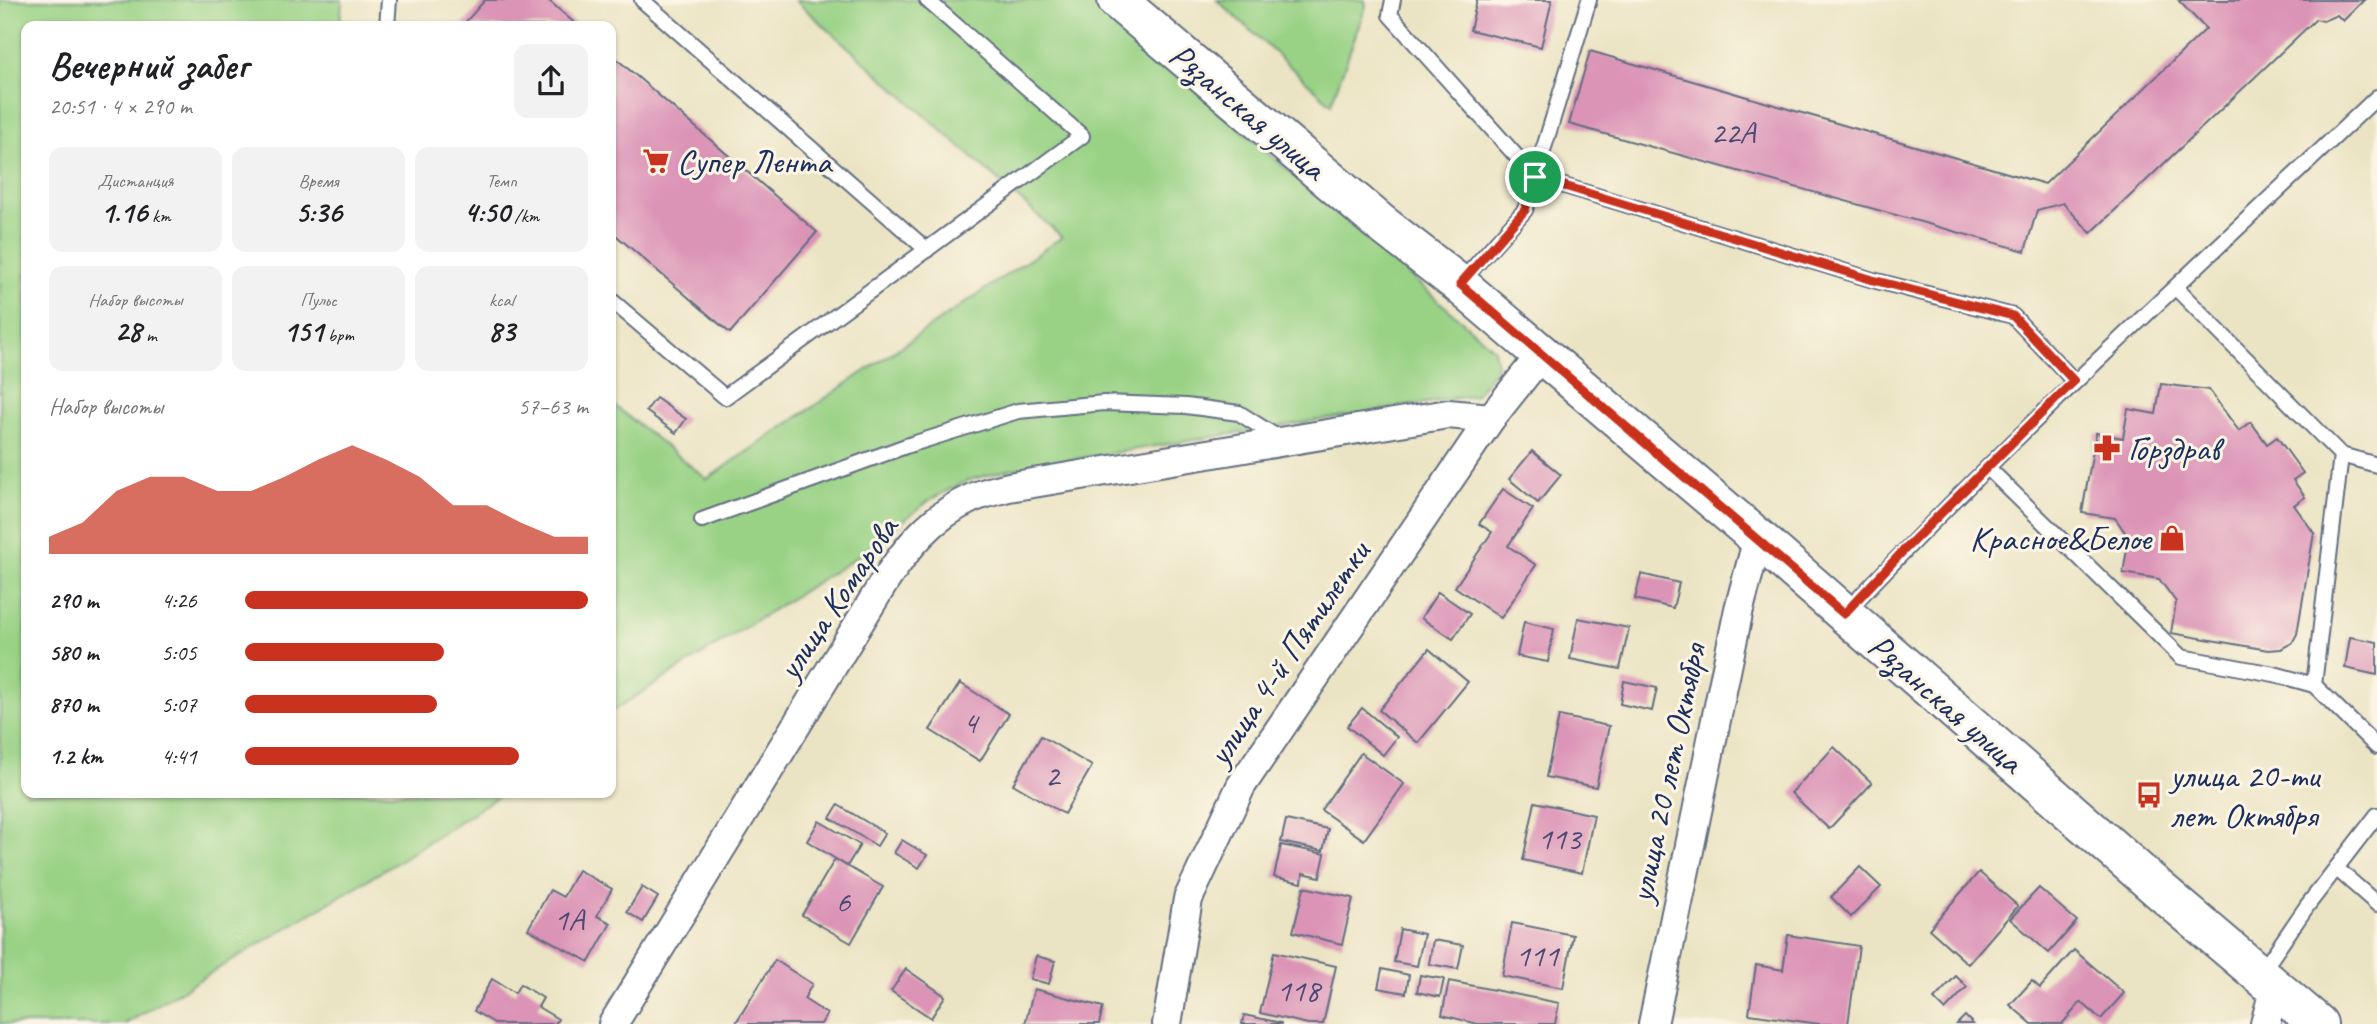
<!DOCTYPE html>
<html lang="ru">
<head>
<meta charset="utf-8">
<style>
	:root { --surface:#fff; --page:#f2f2f2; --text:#202124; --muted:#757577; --accent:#c8321e }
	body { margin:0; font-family:Caveat,sans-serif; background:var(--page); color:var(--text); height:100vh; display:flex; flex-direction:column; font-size:26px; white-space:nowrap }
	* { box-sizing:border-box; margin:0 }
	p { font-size:23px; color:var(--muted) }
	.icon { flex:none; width:38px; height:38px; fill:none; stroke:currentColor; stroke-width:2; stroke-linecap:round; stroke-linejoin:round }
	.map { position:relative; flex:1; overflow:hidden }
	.side { position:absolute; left:21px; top:21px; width:595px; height:777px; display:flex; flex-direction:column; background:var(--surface); border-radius:14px; box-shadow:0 2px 5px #0004 }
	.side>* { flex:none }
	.pin { position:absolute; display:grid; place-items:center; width:60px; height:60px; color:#fff; margin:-30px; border:4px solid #fff; border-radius:50%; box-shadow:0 2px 7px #0007 }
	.round { display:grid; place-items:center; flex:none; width:74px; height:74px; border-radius:14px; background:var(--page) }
	.headline { display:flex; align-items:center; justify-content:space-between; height:119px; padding:0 28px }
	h1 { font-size:38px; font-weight:600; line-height:52px }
	.stats { display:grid; grid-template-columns:repeat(3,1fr); gap:10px; height:119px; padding:7px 28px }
	.stats div { display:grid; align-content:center; border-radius:14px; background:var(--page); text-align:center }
	.stats b { font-size:30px; font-weight:600 }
	.stats small { font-size:19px; font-weight:400 }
	.stats p { font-size:19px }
	.chart { height:196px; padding:14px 28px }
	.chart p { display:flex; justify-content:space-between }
	.chart svg { width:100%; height:126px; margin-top:7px; fill:var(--accent); opacity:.7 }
	ul { padding:0 28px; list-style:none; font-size:23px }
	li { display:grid; grid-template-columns:112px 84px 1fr; align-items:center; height:52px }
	li i { height:18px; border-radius:9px; background:var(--accent) }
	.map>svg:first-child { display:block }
	.green { fill:#99d285; stroke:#5a8072; stroke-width:2 }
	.building { fill:#db93b6 }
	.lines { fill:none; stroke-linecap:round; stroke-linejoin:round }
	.service-casing { stroke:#646e82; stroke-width:18 }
	.minor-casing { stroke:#646e82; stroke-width:32 }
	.secondary-casing { stroke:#646e82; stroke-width:42 }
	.service { stroke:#fff; stroke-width:14 }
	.minor { stroke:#fff; stroke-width:28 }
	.secondary { stroke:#fff; stroke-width:38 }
	.route-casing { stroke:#fff; stroke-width:14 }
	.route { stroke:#c8321e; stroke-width:9 }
	.labels { text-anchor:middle; stroke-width:6; stroke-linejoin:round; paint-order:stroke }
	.number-label { font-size:32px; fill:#4b4874 }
	.street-label { font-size:35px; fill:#1b2f5e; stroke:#fcf5e5 }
	.poi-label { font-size:35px; fill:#1b2f5e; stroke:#fcf5e5; text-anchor:start }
</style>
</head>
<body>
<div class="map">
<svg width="2377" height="1024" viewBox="0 0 2377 1024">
	<rect width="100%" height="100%" fill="#fcf5e5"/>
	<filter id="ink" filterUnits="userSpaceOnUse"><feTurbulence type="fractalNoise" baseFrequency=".0143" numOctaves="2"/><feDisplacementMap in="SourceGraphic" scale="14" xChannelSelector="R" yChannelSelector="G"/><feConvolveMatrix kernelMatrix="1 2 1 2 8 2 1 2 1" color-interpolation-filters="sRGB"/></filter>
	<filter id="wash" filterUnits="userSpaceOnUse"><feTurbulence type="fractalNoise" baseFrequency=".00686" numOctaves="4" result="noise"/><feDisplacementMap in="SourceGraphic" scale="28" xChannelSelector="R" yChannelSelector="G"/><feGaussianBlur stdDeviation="1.57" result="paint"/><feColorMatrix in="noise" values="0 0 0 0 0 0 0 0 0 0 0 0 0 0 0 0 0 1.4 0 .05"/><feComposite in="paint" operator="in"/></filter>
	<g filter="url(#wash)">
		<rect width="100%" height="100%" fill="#ebe4c4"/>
		<!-- green -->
		<g class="green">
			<polygon points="0,0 342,0 340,26 26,26 26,793 503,793 396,863 125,1024 0,1024"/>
			<polygon points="795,0 1092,0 1494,349 1497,366 1476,395 1012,469 969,480 931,499 857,557 611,712 611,403 707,479 1062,237"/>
			<polygon points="1217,0 1365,0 1366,6 1331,104"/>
		</g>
		<g id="blocks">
			<!-- building -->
			<g class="building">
				<polygon points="485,0 548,0 578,26 462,26"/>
				<polygon points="1477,0 1552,0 1541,47 1470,30"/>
				<polygon points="2178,0 2364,0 2343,21 2337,15 2323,21 2316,19 2091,233 2063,203 2037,210 2025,251 1569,124 1590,51 2045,184 2206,29"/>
				<polygon points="611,54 817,232 730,333 611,231"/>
				<polygon points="2161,384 2209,390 2239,431 2251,422 2267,444 2277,437 2303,473 2293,480 2305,497 2294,505 2314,533 2297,634 2292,643 2281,649 2268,650 2171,633 2176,602 2159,579 2123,573 2129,538 2115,518 2082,513 2096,433 2123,438 2128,409 2156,414"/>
				<polygon points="656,398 686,419 676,433 646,411"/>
				<polygon points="1532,451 1561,475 1538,503 1509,479"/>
				<polygon points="1503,489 1533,509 1508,546 1536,565 1501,618 1455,587 1492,532 1479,524"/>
				<polygon points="1641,574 1679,583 1673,608 1635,599"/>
				<polygon points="1438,592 1470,614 1453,639 1421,618"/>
				<polygon points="1578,618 1629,628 1620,669 1570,659"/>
				<polygon points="1524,622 1554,629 1548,662 1517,656"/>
				<polygon points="2350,637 2377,642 2377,675 2345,668"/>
				<polygon points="1429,649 1468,682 1418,743 1379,710"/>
				<polygon points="1624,681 1657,688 1652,711 1620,704"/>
				<polygon points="960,683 1009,714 980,761 930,730"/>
				<polygon points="1362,708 1397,737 1383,755 1347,726"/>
				<polygon points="1559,716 1609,726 1596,787 1546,777"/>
				<polygon points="1041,736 1092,766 1064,814 1013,784"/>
				<polygon points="1834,747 1872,783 1829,829 1791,793"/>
				<polygon points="1361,753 1404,784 1364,840 1321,810"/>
				<polygon points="1535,802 1594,815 1582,873 1523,860"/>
				<polygon points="838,805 885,833 877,846 830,818"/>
				<polygon points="1286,820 1328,829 1323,851 1281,842"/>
				<polygon points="819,821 860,845 847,866 807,841"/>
				<polygon points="902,840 927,855 919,868 894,853"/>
				<polygon points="1281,845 1325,854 1320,877 1303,873 1302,883 1274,877"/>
				<polygon points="835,859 883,887 851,943 802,915"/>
				<polygon points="1860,867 1881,887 1851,917 1831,897"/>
				<polygon points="578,870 612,889 597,916 611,923 589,962 528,929 550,890 563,897"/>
				<polygon points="1979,872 2018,906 1968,964 1929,929"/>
				<polygon points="642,887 658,897 643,922 627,912"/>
				<polygon points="1304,887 1353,898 1342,944 1293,932"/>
				<polygon points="2039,888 2077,921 2049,953 2010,919"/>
				<polygon points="1512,923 1573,935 1563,988 1502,976"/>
				<polygon points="1400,929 1424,934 1417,966 1394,962"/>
				<polygon points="1788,935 1859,946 1848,1024 1819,1024 1749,1014 1756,965 1783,970"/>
				<polygon points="1433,940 1463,945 1458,969 1429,964"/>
				<polygon points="2074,950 2124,993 2101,1019 2081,1002 2062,1024 2032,1024 2010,1005 2032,981 2040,988"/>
				<polygon points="1274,952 1336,966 1323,1024 1308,1024 1260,1013"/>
				<polygon points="1036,956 1055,961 1049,984 1030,979"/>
				<polygon points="775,960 812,984 804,999 827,1014 821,1024 735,1024"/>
				<polygon points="906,969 945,996 931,1018 891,991"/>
				<polygon points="1382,969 1409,975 1406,993 1378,988"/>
				<polygon points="1420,975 1444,979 1440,997 1417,992"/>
				<polygon points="1956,976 1967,987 1945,1010 1934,999"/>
				<polygon points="492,979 515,993 520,984 543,998 538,1007 558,1019 555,1024 496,1024 474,1011"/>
				<polygon points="1449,981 1559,1003 1555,1024 1478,1024 1442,1015"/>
				<polygon points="1034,989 1103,1007 1099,1024 1025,1024"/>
				<polygon points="1244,1015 1281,1023 1281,1024 1242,1024"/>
				<polygon points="1965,1016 1973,1024 1957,1024"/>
			</g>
		</g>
	</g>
	<g filter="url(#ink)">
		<use href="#blocks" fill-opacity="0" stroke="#646e82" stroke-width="2"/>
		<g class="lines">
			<!-- service casing -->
			<g class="service-casing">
				<g id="service">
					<polyline points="642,0 927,250"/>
					<polyline points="1393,0 1390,15 1535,177 1873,280 2013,316 2074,381"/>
					<polyline points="387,26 389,0"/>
					<polyline points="1460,283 1525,210 1589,0"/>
					<polyline points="611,300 725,397 1082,136 927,0"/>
					<polyline points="2341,455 2377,465"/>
					<polyline points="1988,468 2181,657 2274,674 2314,685 2341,455 2176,288"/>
					<polyline points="702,520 906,446 1018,411 1104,403 1186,406 1239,413 1280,439"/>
					<path d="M1845,613C2014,433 2198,267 2377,97"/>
					<polyline points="2314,685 2377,747"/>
					<polyline points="2337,869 2377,904"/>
					<polyline points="2261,973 2307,906 2377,815"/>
				</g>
			</g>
			<!-- minor casing -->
			<g class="minor-casing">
				<g id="minor">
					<path d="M613,1024L883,584C906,548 932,516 972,498C983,493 997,490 1009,487L1448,414L1491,418"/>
					<polyline points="1167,1024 1188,899 1241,786 1491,418 1541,355"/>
					<polyline points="1653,1024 1739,609 1758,538"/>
					<polyline points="2265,1024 2275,987"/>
				</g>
			</g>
			<!-- secondary casing -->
			<g class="secondary-casing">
				<polyline id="secondary" points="1117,0 1379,222 1459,284 1758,538 2162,892 2318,1024"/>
			</g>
			<!-- service -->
			<use href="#service" class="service"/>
			<!-- minor -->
			<use href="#minor" class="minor"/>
			<!-- secondary -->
			<use href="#secondary" class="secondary"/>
		</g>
	</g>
	<g class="lines" filter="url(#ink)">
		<!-- route casing -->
		<g class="route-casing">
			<polygon id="route" points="1535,177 1873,280 2013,316 2074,381 1905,549 1844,614 1460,284 1525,210"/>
		</g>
		<!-- route -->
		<use href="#route" class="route"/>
	</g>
	<!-- icons -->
	<defs>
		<g id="supermarket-bare" transform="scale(2.1)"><path d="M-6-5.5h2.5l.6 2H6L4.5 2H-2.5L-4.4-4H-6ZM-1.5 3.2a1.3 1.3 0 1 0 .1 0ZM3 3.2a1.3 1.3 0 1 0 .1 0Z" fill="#c8321e" stroke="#fcf5e5" stroke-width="2.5" paint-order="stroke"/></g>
		<g id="pharmacy-bare" transform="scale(2.1)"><path d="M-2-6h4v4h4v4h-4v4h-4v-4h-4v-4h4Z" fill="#c8321e" stroke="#fcf5e5" stroke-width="2.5" paint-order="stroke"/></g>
		<g id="shop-bare" transform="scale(2.1)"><path d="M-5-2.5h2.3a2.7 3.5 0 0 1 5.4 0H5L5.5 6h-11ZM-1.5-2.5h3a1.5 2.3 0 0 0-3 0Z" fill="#c8321e" stroke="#fcf5e5" stroke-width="2.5" paint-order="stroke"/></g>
		<g id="bus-bare" transform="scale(2.1)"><path d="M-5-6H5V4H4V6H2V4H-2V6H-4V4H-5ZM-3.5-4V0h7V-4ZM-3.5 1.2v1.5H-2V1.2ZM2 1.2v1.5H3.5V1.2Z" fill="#c8321e" stroke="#fcf5e5" stroke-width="2.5" paint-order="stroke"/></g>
	</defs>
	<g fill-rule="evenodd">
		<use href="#supermarket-bare" x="656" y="161"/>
		<use href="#pharmacy-bare" x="2107" y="448"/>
		<use href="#shop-bare" x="2172" y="538"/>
		<use href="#bus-bare" x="2149" y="795"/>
	</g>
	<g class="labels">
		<!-- number labels -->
		<g class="number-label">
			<text x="1733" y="143">22А</text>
			<text x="970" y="733">4</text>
			<text x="1052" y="786">2</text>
			<text x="1559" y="849">113</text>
			<text x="843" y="912">6</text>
			<text x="569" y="930">1А</text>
			<text x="1537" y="966">111</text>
			<text x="1298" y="1001">118</text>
		</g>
		<!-- street labels -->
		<g class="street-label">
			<text transform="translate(1248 111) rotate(40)" y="12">Рязанская улица</text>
			<text transform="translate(837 598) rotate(-56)" y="12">улица Комарова</text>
			<text transform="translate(1288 653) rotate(-56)" y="12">улица 4-й Пятилетки</text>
			<text transform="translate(1946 703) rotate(41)" y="12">Рязанская улица</text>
			<text transform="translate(1667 773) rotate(-78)" y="12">улица 20 лет Октября</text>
		</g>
		<!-- poi labels -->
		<g class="poi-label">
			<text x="677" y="173">Супер Лента</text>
			<text x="2128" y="460">Горздрав</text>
			<text x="2151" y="550" text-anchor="end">Красное&amp;Белое</text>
			<text x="2170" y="787">улица 20-ти<tspan x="2170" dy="40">лет Октября</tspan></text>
		</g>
	</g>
</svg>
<div class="pin" style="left:1535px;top:177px;background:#1e9e55"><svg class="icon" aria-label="arrive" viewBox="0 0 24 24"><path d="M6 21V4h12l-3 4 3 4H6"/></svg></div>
<section class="side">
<div class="headline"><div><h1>Вечерний забег</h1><p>20:51 · 4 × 290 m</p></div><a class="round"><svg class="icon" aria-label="share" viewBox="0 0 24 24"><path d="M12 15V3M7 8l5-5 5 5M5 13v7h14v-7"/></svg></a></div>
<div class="stats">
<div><p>Дистанция</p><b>1.16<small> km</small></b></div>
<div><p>Время</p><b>5:36</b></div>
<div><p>Темп</p><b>4:50<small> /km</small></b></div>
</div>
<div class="stats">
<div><p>Набор высоты</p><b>28<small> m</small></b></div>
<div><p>Пульс</p><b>151<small> bpm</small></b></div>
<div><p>kcal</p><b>83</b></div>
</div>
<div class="chart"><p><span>Набор высоты</span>57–63 m</p>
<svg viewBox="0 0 160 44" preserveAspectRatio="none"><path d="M0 44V38L10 33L20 22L30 17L40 17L50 22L60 22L70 17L80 11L90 6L100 11L110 17L120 27L130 27L140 33L150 38L160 38V44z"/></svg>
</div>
<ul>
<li><b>290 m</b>4:26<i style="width:100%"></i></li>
<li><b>580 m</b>5:05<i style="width:58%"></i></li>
<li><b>870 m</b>5:07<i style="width:56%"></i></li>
<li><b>1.2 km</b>4:41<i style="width:80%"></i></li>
</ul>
</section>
</div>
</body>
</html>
